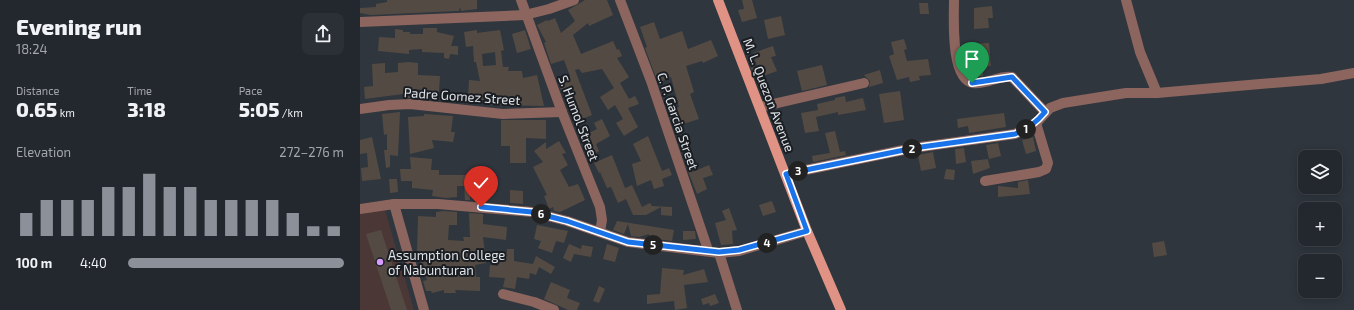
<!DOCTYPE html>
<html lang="en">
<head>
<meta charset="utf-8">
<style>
	:root { --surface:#23282e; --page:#2b3036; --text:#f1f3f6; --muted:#a3a6aa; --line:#40444a; --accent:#8c9099 }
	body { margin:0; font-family:"Exo 2",sans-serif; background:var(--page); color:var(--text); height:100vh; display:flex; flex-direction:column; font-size:15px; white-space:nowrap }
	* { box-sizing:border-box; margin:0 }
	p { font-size:13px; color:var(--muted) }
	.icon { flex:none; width:22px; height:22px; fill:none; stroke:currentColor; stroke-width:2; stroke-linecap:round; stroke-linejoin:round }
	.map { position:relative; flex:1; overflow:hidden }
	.sheet { display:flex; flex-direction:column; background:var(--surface); width:360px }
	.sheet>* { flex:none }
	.tools { position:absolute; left:938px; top:150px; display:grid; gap:8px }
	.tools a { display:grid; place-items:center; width:44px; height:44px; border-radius:8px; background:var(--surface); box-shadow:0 2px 10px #0003,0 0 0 1px var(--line); font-size:20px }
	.pin { position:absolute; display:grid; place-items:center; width:34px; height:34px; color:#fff; margin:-41px -17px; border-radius:50% 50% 50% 0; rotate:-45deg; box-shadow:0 0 4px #0007 }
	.pin .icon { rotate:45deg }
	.km { position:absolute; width:20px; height:20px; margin:-10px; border-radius:50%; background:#222; color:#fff; font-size:11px; line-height:20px; text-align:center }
	.round { display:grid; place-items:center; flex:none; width:42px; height:42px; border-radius:8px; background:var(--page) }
	.headline { display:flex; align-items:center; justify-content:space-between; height:68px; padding:0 16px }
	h1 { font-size:22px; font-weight:800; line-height:30px }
	.metrics { display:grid; grid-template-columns:repeat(3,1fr); gap:6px; height:68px; padding:4px 16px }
	.metrics div { display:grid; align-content:center }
	.metrics b { font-size:20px; font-weight:800 }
	.metrics small { font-size:11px; font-weight:400 }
	.metrics p { font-size:11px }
	.chart { height:112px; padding:8px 16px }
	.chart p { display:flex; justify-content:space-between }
	.chart svg { width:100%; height:72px; margin-top:4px; stroke:var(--accent); stroke-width:6 }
	ul { padding:0 16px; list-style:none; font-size:13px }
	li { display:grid; grid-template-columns:64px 48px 1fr; align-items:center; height:30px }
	li i { height:10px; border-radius:5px; background:var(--accent) }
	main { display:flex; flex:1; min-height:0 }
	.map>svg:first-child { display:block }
	.education { fill:#4b3735 }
	.building { fill:#534b43; fill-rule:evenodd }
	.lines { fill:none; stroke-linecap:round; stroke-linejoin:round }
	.minor { stroke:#8c655e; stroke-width:10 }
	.major { stroke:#e09384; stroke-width:10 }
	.route-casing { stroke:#fff; stroke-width:8 }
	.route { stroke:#1a73e8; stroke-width:5 }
	.poi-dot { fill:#d59cfb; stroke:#1a1d21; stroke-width:1.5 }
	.labels { text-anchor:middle; stroke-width:4; stroke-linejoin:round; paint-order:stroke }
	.street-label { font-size:13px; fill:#dee3e8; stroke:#1a1d21 }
	.poi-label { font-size:13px; fill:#dee3e8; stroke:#1a1d21; text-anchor:start }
</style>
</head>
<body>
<main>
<section class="sheet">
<div class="headline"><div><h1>Evening run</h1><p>18:24</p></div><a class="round"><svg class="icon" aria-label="share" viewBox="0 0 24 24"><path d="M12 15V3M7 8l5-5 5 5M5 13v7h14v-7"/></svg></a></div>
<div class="metrics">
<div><p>Distance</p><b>0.65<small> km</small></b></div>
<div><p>Time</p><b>3:18</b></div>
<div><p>Pace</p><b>5:05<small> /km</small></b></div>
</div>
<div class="chart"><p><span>Elevation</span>272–276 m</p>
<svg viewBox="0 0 160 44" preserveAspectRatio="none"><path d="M5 44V30M15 44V22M25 44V22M35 44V22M45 44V14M55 44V14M65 44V6M75 44V14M85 44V14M95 44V22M105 44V22M115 44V22M125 44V22M135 44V30M145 44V38M155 44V38"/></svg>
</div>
<ul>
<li><b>100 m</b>4:40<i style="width:100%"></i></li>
</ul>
</section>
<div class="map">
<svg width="994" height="310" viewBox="0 0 994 310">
	<rect width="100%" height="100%" fill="#2f363e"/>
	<!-- education -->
	<polygon class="education" points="25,210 54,310 0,310 0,213"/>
	<!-- building -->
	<g class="building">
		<polygon points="27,0 117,0 117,9 101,11 100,7 99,11 96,11 11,15 0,13 0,8 16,7 16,4 27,2"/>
		<polygon points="225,0 247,0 253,15 229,26 228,23 213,35 221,54 253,41 257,50 259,49 262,56 257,58 269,77 260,83 269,99 275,96 279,104 268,108 278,127 264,136 256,123 263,119 255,105 248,110 240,97 254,88 242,69 222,73 219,69 215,70 232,115 218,121 212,104 208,106 197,80 210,76 204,60 191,64 184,43 186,42 177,25 187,20 188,21 195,18 201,33 215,21 208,10"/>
		<polygon points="382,0 392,0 397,18 382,22 378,10 384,9"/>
		<polygon points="559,3 568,3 569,14 560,14"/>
		<polygon points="632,6 633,18 628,18 629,28 614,29 614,8"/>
		<polygon points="421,16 425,35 408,39 404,20"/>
		<polygon points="294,22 300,39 322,31 328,49 351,40 358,56 343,63 342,61 326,66 334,92 330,94 339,119 314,127 308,111 319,107 311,77 298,83 285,48 287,47 280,27"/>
		<polygon points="63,28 77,28 77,32 94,36 91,46 98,46 98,55 90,54 89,59 84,58 84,53 62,52 62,49 49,50 49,54 18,51 19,37 35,38 35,29 43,30 43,32 50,32 50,34 63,34"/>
		<path d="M117,30V33L140,30L144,50L141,51L143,67H149L148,71H162L163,78L177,75L184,106L131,105V101L108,99L109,80L120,81L116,62H114L113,46L106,47L104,32ZM135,52L136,65L123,66L122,54Z"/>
		<polygon points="165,30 171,49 157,53 152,34"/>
		<polygon points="544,39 547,49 544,50 547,61 568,59 571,75 559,76 560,80 550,82 549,77 537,80 529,56 534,54 531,42"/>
		<polygon points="629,43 631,66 622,67 623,76 615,77 612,44"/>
		<polygon points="413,46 416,56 411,57 417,71 395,79 391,68 397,66 393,53"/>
		<polygon points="49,62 58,63 58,75 80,76 79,92 54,89 53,98 43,98 43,94 5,99 4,87 13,86 12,64 25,63 25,73 38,72 38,63"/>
		<polygon points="462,65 467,85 442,91 437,71"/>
		<polygon points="520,70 523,83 509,87 510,81 504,75"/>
		<polygon points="540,91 544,120 524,123 519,94"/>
		<polygon points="485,96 486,102 503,98 506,110 478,115 478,112 456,117 459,131 445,133 441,113 458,110 457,104 475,100 475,98"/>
		<polygon points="40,112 38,156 30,155 30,167 26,168 24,150 27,150 27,134 24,135 22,114"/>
		<polygon points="644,113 646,127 609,133 608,126 598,128 597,119"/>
		<polygon points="64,114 93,116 91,132 95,132 93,142 72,140 74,148 50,154 48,117 64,116"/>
		<polygon points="242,119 250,136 236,144 239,151 233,155 223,136 237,129 234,123"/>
		<polygon points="141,120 186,120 186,139 166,138 166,163 150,163 150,146 141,146"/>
		<polygon points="475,131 480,152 485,151 486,155 453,162 452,156 470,153 465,133"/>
		<polygon points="288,136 302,171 309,168 312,175 302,179 304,186 294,189 291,180 277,186 272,164 281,161 273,144"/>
		<polygon points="12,137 21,179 2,181 1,168 8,167 7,153 0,154 0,140"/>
		<polygon points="673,137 676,151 666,154 662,140"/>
		<polygon points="199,141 206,153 202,154 208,165 200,170 209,187 218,184 225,200 200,212 194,211 193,207 189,209 184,196 187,195 173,167 183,162 174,151 186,142 186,149"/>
		<polygon points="638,143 641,156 629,159 626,145"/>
		<polygon points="604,148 606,162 596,164 595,149"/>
		<polygon points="573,152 576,168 561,171 558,155"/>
		<polygon points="252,155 265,188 272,185 282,207 290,203 292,206 312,207 312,216 301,215 301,207 286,215 273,215 266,199 258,203 251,187 247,188 240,172 239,173 234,163"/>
		<polygon points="50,157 72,159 71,170 79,170 79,175 110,175 110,200 105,200 104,186 97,186 97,197 86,198 72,196 73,190 52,188 52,181 41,181 40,169 51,169"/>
		<polygon points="628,159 630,168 613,174 611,161"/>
		<polygon points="349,165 353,175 343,178 347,189 337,194 328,171 330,170 332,172"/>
		<polygon points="586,169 595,170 594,180 584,179"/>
		<polygon points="29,179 37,179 38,192 30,193"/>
		<polygon points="668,180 670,194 638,197 638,186 658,188 658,182"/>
		<polygon points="150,190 163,191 163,204 150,203"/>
		<polygon points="412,201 416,212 403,216 399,205"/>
		<polygon points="369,208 377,230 372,231 373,244 361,245 355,223 366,220 362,211"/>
		<polygon points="84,211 97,212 97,225 89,225 88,240 104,241 103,237 110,237 109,213 123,214 123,224 147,227 146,240 123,237 126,263 115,265 116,277 120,277 120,291 95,290 96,293 84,293 84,290 72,293 71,291 66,291 63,281 67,280 60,260 57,260 55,253 57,252 58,216 76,217 76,212"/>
		<polygon points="257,221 314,230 312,241 289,238 289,234 279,237 271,236 268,224 264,234 253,230"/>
		<polygon points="177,225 208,231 204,243 196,241 192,253 178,248 181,241 174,239"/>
		<polygon points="21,230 47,310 31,310 6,234"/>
		<polygon points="323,231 335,231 336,239 323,240"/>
		<polygon points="804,241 807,255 794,257 792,243"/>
		<polygon points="209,244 221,249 222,245 233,247 231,257 214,254 211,262 203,258"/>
		<polygon points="247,244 259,248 255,262 243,259"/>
		<polygon points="147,249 154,249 154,261 173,264 176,256 195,267 191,274 179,267 176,275 170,273 169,279 157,277 155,289 143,287 145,278 129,277 130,265 138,266 139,252 147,253"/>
		<polygon points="302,268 324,270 323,275 344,269 348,282 324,285 327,308 315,310 314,301 287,304 287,295 300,294"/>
		<polygon points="191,282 210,290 207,298 220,303 217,310 208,310 184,299"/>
		<polygon points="239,286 245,289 239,303 233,301"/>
		<polygon points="355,294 359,303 350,306 349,303 343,305 341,299"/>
	</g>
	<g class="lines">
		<!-- minor -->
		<g class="minor">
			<polyline points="161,0 202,112 240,207 242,220 240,232"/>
			<polyline points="260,0 291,81 348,250"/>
			<path d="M594,0C594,18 590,79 613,83C626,85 639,75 652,77L685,112"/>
			<polyline points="766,0 780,52 797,93"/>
			<polyline points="0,22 165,15 189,9 214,0"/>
			<polyline points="400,107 504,83"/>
			<polyline points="0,109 29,105 50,104 143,114 202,112"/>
			<polyline points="426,174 553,148 655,134 676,123 690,108 703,103 766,93 797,93 900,84 961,79 994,73"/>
			<polyline points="625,181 679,172 686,169 688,163 676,123"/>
			<polyline points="34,204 64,310"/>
			<polyline points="0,209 34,204 78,204 172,212 207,221 268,242 359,253 379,251 447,231"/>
			<polyline points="359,253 377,310"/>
			<polyline points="143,294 174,302 194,310"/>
		</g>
		<!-- major -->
		<polyline class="major" points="358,0 447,231 481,310"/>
	</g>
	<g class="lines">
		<!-- route casing -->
		<g class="route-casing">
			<path id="route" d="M121,207L172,212L207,221L268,242L359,252L379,250L447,231L426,174L554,148L655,134C668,129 676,123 685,112L652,77L612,83"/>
		</g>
		<!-- route -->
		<use href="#route" class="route"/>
	</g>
	<!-- markers -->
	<circle class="poi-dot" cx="20" cy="262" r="4"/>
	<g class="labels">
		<!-- street labels -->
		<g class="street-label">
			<text transform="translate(409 95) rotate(69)" y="5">M. L. Quezon Avenue</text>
			<text transform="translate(102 96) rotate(4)" y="5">Padre Gomez Street</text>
			<text transform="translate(219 118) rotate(69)" y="5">S. Humol Street</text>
			<text transform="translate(318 121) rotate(71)" y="5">C. P. Garcia Street</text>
		</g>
		<!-- poi labels -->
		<g class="poi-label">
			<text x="28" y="260">Assumption College<tspan x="28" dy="15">of Nabunturan</tspan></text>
		</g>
	</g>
</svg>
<div class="tools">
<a><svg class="icon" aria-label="layers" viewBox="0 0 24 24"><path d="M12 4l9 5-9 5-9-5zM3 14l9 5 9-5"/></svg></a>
<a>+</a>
<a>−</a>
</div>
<div class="pin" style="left:612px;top:83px;background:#1e9e55"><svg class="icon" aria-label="arrive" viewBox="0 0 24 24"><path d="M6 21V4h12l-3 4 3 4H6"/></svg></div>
<div class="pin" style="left:121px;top:207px;background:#d93025"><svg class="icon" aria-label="check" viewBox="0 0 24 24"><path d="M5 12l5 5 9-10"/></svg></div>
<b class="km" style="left:666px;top:129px">1</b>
<b class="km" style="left:552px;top:149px">2</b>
<b class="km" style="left:438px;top:171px">3</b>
<b class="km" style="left:407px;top:243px">4</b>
<b class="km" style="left:293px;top:245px">5</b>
<b class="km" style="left:181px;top:214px">6</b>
</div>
</main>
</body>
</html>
